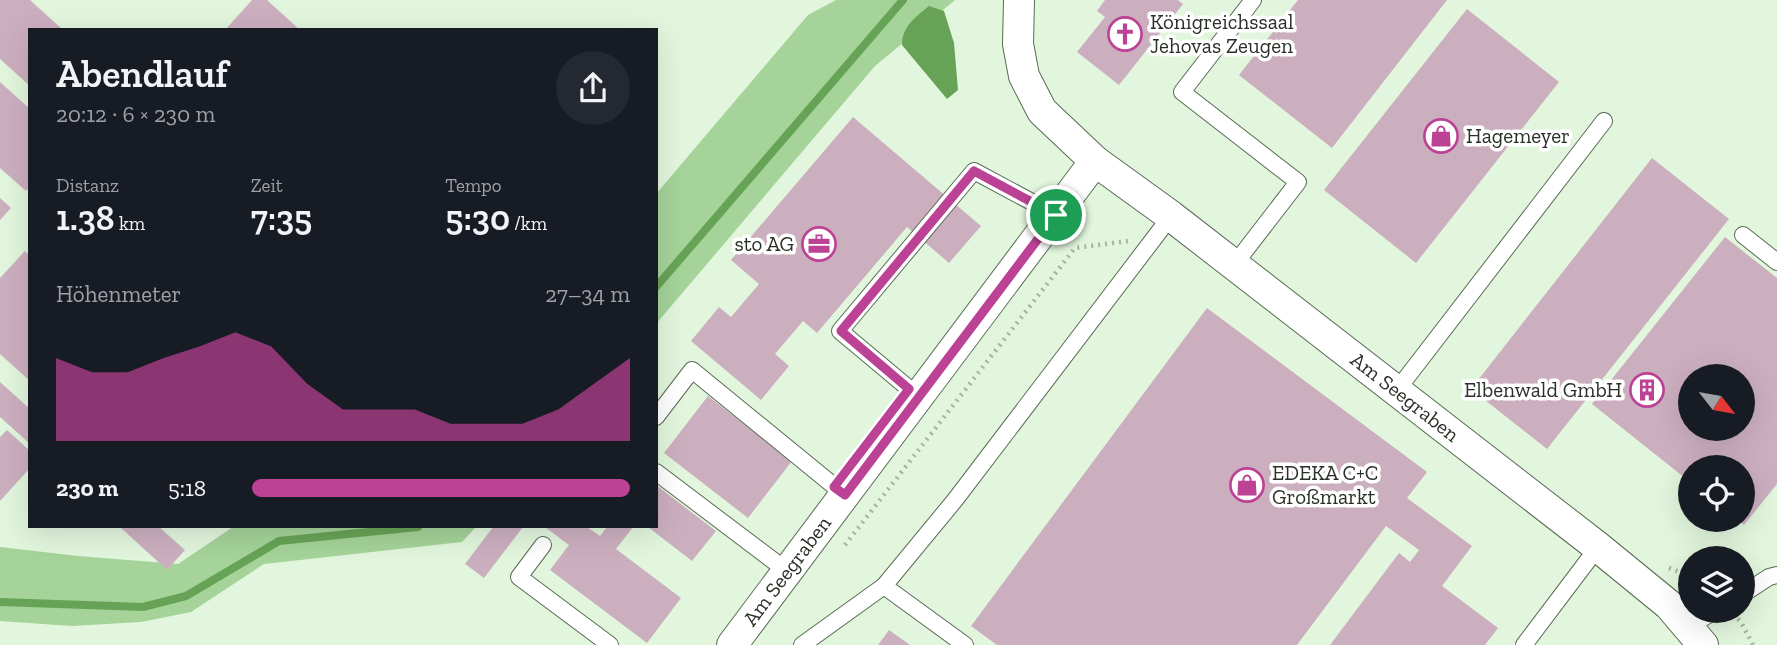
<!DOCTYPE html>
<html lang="de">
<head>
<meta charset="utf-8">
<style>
	:root { --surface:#171b24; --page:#242831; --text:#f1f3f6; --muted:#9ea1a6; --accent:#bc4295 }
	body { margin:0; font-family:"Zilla Slab",serif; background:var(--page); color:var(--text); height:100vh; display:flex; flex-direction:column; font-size:26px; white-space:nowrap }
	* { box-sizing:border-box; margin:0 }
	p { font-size:23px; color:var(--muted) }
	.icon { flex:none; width:38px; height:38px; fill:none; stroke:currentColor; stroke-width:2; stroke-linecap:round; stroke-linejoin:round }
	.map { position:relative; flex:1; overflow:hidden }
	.details { position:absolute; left:28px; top:28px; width:630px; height:500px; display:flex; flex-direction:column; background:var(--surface); border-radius:0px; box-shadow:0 7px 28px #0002 }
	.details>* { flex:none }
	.needle { width:46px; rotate:121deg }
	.fabs { position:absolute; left:1678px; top:364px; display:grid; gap:14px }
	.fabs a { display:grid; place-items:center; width:77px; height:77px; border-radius:50%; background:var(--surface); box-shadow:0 7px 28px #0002; font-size:35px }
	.pin { position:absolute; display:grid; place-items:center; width:60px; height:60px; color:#fff; margin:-30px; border:4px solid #fff; border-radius:50%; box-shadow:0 2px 7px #0007 }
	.round { display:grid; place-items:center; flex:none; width:74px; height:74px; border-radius:37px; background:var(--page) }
	.summary { display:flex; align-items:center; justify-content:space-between; height:119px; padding:0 28px }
	h1 { font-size:38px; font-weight:600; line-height:52px }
	.metrics { display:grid; grid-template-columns:repeat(3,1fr); gap:10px; height:119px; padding:7px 28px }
	.metrics div { display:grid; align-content:center }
	.metrics b { font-size:35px; font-weight:600 }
	.metrics small { font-size:19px; font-weight:400 }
	.metrics p { font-size:19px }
	.chart { height:196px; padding:14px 28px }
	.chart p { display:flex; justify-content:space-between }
	.chart svg { width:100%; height:126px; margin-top:7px; fill:var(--accent); opacity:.7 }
	ul { padding:0 28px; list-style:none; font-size:23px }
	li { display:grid; grid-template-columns:112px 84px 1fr; align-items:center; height:52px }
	li i { height:18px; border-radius:9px; background:var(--accent) }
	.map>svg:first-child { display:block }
	.green { fill:#a5d399 }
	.water { fill:#67a356 }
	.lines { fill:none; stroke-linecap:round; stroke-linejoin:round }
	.stream { stroke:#67a356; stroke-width:8 }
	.building { fill:#ccafbf; fill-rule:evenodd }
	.service-casing { stroke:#5a6b55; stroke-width:18 }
	.minor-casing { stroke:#5a6b55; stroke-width:32 }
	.path { stroke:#a4b4a0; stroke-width:4.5; stroke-dasharray:2 5; stroke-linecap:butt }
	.service { stroke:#fff; stroke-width:16 }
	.minor { stroke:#fff; stroke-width:30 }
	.route-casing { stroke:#fff; stroke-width:14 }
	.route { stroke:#bc4295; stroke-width:9 }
	.labels { text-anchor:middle; stroke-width:7; stroke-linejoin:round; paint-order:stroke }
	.poi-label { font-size:21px; fill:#293027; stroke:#fff; text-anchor:start }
	.street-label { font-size:21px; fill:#293027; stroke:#fff }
</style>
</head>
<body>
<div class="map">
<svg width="1777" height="645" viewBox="0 0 1777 645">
	<rect width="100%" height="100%" fill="#e2f6dd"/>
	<!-- green -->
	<g class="green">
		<polygon points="836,0 955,0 875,66 656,324 656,194 808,15"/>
		<polygon points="233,527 476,527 462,542 264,564 191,612 141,622 72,626 0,621 0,547 78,556 178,564"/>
	</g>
	<!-- water -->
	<path class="water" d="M929,6L944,11L954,43L958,90L947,99L902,45C902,26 916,17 929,6Z"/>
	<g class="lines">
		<!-- stream -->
		<g class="stream">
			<polyline points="656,287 903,0"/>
			<polyline points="0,602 143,607 186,596 279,541 418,527"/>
		</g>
	</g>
	<!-- building -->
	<g class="building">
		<polygon points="0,0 30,0 63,30 30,30 30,86 0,59"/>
		<polygon points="252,0 267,0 300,30 225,30"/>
		<polygon points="1105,0 1178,0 1183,4 1119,85 1077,52 1105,17 1097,11"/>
		<polygon points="1298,0 1447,0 1332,148 1239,75"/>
		<polygon points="1467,9 1559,82 1416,263 1324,190"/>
		<polygon points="0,82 30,109 30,187 26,191 0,168"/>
		<polygon points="853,117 981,226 949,263 907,227 817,333 803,321 775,354 789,366 761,400 691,341 719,307 731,317 759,284 731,260"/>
		<polygon points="1652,158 1729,219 1547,449 1471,389"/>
		<polygon points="0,198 11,208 0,220"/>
		<path d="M1725,237L1777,278V484L1744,525L1738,520H1743V467H1690V482L1592,404ZM1690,376H1743V429H1690Z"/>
		<polygon points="25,251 30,256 30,381 0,354 0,278"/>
		<polygon points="1207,308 1427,472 1407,498 1472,546 1442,586 1498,628 1485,645 1330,645 1399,553 1410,562 1419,550 1386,526 1297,645 997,645 971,626"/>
		<polygon points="0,382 30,409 30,444 0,417"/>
		<polygon points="708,396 792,461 748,518 664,453"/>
		<polygon points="7,430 30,451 30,468 0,501 0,437"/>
		<polygon points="656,485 716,531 692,561 648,527 656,527"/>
		<polygon points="120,527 159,527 185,550 167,570"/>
		<polygon points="493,527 523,527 484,578 465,564"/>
		<polygon points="545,527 587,527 600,536 607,527 633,527 616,549 681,598 647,643 550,570 569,545"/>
		<polygon points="889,630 910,645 878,645"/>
	</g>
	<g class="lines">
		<!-- service casing -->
		<g class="service-casing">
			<g id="service">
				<polyline points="1743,235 1777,262"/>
				<polyline points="1234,265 1298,182 1182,92 1253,0"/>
				<polyline points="1397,390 1604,121"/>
				<polyline points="919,397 840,331 974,171 1056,215"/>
				<polyline points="656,417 692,370 845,495"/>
				<polyline points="656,472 787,571"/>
				<polyline points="543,545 519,577 610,645"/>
				<polyline points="884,586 955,500 1171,216"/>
				<polyline points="1743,594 1769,577 1777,575"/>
				<polyline points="1689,626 1715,611"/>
				<polyline points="802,645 884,586 965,645"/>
				<polyline points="1524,645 1598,547"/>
			</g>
		</g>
		<!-- minor casing -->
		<g class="minor-casing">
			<g id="minor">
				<polyline points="1019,0 1018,44 1024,76 1042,111 1095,161 1171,216 1598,547 1669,605 1703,645"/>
				<polyline points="732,645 1095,161"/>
			</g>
		</g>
		<!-- path -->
		<g class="path">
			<polyline points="845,545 1075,248 1128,241"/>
			<polyline points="1669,568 1690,576"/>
			<polyline points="1733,614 1741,622 1753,645"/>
		</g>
		<!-- service -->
		<use href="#service" class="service"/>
		<!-- minor -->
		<use href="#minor" class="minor"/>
	</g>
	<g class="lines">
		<!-- route casing -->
		<g class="route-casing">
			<polygon id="route" points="974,171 1056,215 845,495 834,487 909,389 841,331"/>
		</g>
		<!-- route -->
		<use href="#route" class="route"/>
	</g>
	<!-- icons -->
	<defs>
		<g id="church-ring" transform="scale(1.75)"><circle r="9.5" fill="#fff" stroke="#bc4295" stroke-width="1.5"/><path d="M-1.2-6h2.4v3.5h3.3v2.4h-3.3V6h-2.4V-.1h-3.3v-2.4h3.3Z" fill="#bc4295"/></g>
		<g id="shop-ring" transform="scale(1.75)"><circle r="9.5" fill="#fff" stroke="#bc4295" stroke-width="1.5"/><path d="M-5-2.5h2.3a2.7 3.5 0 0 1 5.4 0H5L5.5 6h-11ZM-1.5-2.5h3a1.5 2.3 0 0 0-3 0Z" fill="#bc4295"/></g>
		<g id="office-ring" transform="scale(1.75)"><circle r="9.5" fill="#fff" stroke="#bc4295" stroke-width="1.5"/><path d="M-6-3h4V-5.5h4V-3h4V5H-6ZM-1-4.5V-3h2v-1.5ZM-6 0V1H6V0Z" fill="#bc4295"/></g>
		<g id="building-ring" transform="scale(1.75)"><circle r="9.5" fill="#fff" stroke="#bc4295" stroke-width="1.5"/><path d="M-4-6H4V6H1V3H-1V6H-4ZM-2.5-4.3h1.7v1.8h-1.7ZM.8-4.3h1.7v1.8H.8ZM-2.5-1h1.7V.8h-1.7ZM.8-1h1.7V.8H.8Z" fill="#bc4295"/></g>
	</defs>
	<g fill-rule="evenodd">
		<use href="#church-ring" x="1125" y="34"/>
		<use href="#shop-ring" x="1441" y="136"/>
		<use href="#office-ring" x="819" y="244"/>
		<use href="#building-ring" x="1647" y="390"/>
		<use href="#shop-ring" x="1247" y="485"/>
	</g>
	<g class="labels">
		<!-- poi labels -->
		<g class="poi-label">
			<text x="1150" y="29">Königreichssaal<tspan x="1150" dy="24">Jehovas Zeugen</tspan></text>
			<text x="1466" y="143">Hagemeyer</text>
			<text x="794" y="251" text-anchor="end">sto AG</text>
			<text x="1622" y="397" text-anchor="end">Elbenwald GmbH</text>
			<text x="1272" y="480">EDEKA C+C<tspan x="1272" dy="24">Großmarkt</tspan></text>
		</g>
		<!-- street labels -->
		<g class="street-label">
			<text transform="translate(1405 397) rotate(38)" y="7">Am Seegraben</text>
			<text transform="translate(787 571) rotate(-53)" y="7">Am Seegraben</text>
		</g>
	</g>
</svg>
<div class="fabs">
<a><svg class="needle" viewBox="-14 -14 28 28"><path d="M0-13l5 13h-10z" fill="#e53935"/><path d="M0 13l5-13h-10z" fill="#9ea1a6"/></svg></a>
<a><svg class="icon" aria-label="locate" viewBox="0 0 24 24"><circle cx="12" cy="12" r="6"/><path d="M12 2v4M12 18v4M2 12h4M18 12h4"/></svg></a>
<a><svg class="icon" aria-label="layers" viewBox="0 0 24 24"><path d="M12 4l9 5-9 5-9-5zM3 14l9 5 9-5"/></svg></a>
</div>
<div class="pin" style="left:1056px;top:215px;background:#1e9e55"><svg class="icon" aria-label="arrive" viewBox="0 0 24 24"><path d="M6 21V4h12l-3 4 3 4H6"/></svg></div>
<section class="details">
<div class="summary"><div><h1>Abendlauf</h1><p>20:12 · 6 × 230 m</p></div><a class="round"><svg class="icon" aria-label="share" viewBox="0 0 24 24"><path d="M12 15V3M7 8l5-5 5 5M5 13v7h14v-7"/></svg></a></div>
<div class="metrics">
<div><p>Distanz</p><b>1.38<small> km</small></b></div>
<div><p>Zeit</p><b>7:35</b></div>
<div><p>Tempo</p><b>5:30<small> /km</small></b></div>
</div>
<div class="chart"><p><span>Höhenmeter</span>27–34 m</p>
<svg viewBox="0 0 160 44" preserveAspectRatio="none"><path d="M0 44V15L10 20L20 20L30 15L40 11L50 6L60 11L70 24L80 33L90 33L100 33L110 38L120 38L130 38L140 33L150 24L160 15V44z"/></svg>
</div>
<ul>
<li><b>230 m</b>5:18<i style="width:100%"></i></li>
</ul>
</section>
</div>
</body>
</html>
